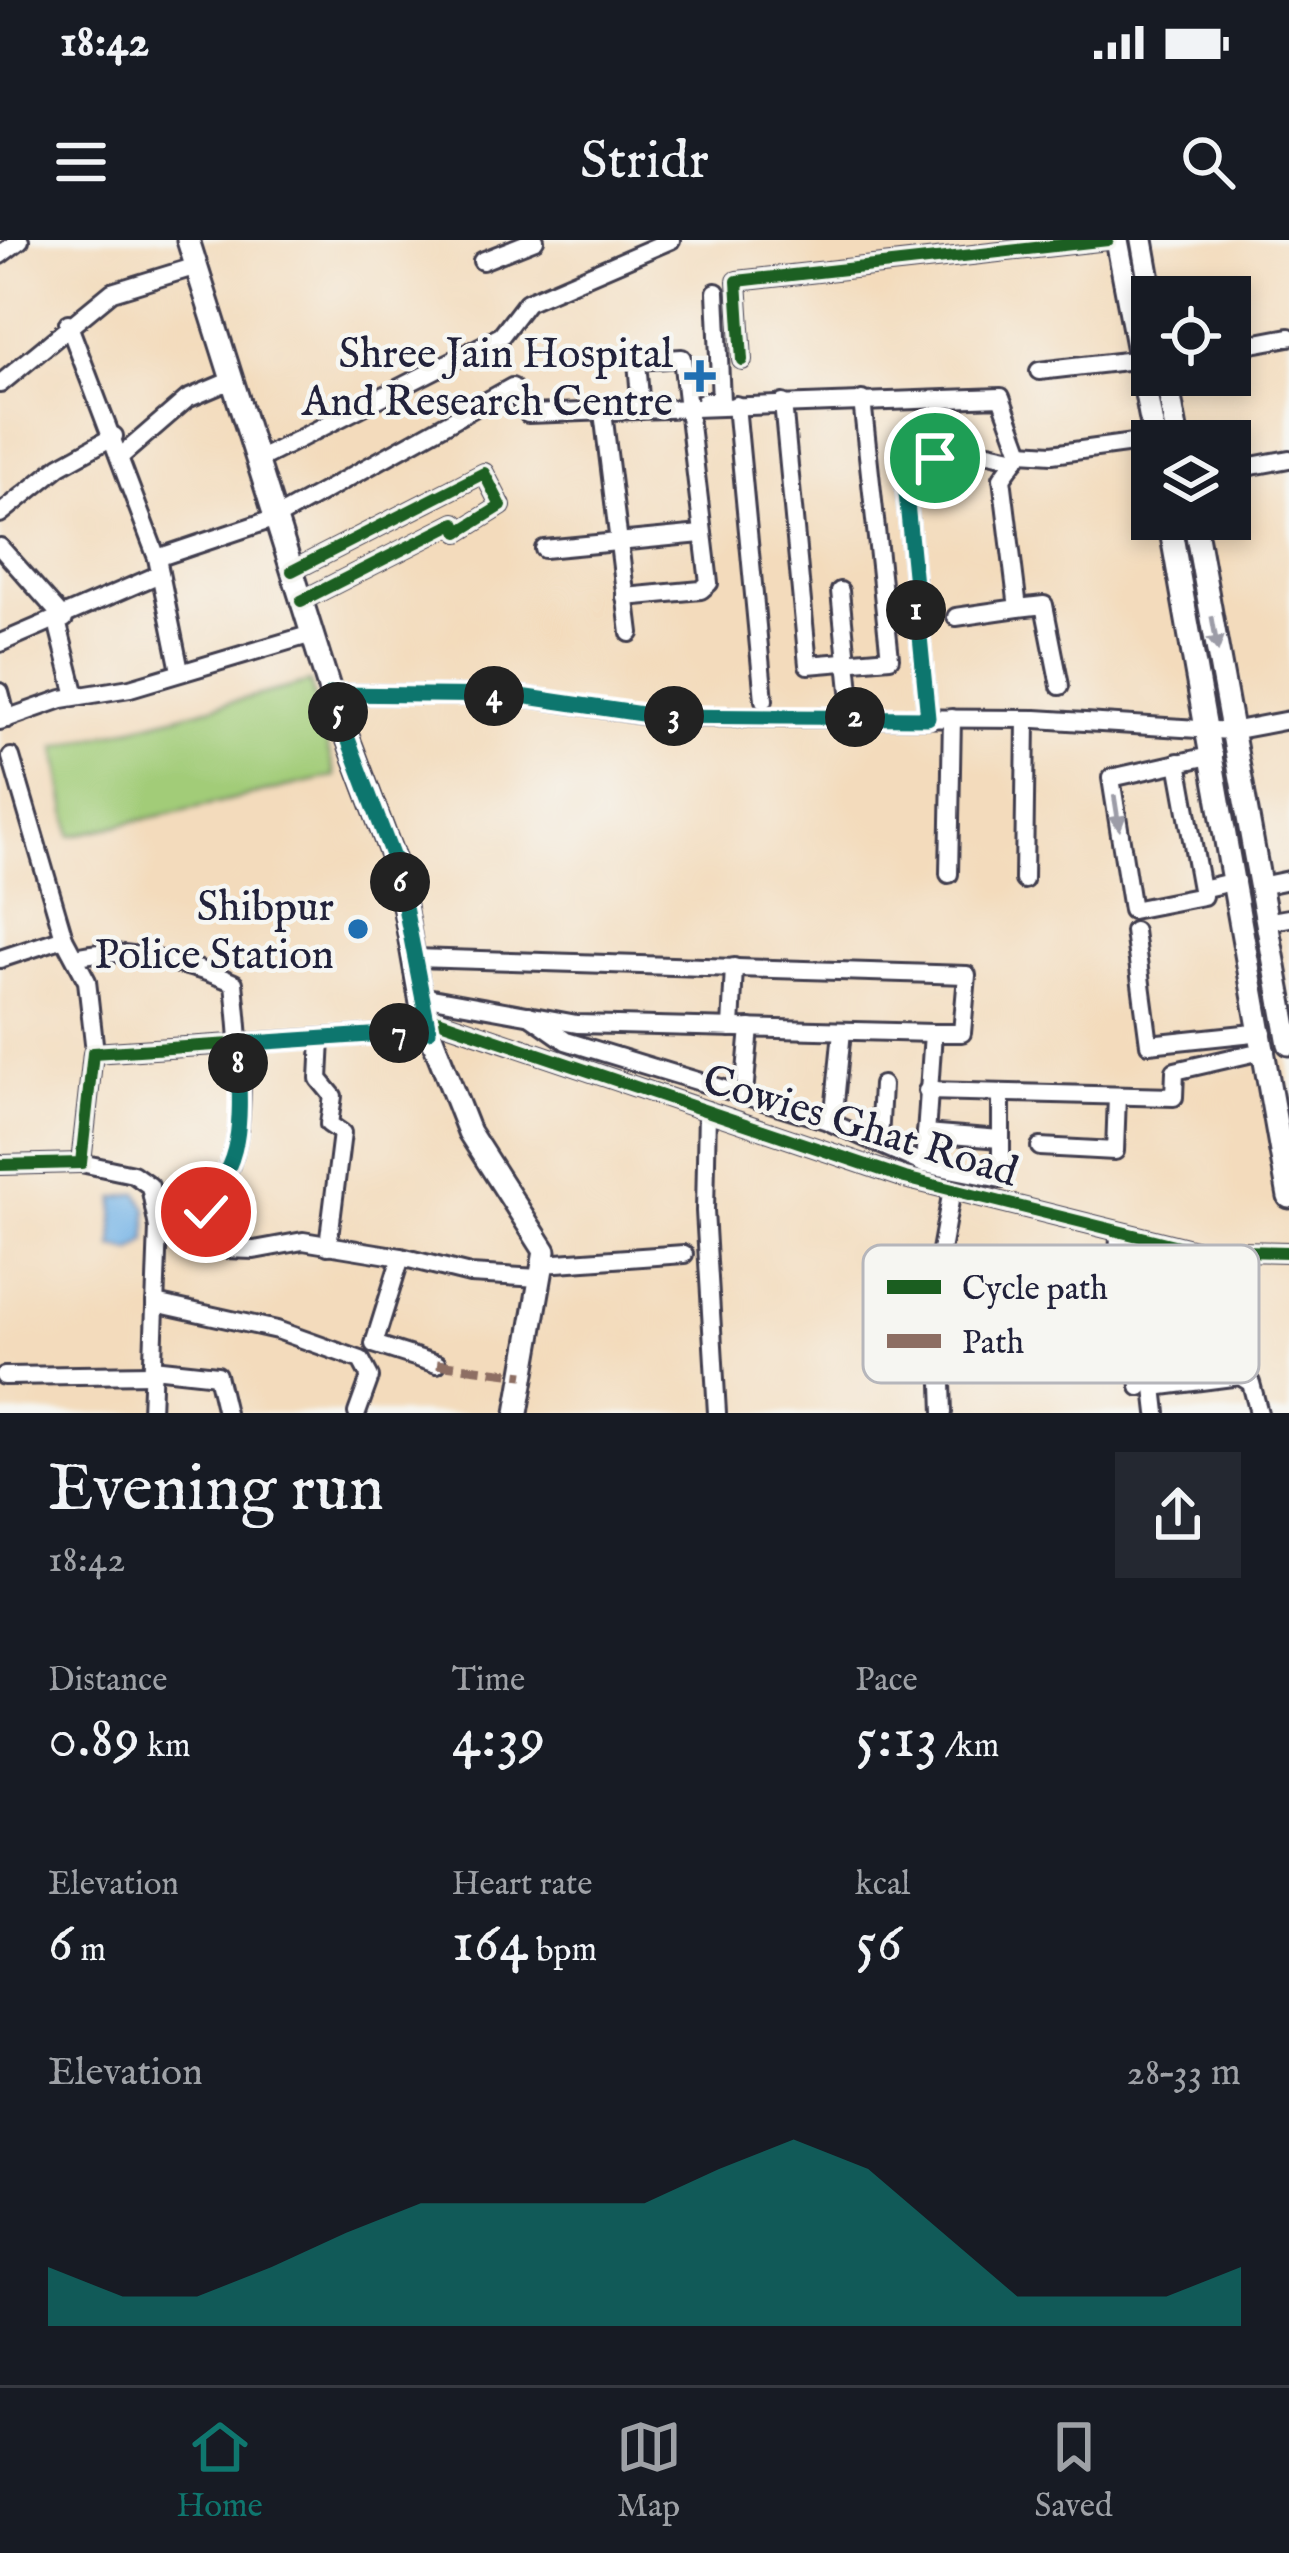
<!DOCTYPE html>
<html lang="en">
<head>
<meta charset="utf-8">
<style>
	:root { --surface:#171b24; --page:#242831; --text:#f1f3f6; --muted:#9ea1a6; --line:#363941; --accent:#0f766e }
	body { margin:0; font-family:"IM FELL English",serif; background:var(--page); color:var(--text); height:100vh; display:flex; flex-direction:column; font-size:45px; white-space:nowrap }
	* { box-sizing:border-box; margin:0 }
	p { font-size:39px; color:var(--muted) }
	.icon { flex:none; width:66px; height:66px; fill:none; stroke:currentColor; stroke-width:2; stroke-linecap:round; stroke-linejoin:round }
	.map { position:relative; height:1173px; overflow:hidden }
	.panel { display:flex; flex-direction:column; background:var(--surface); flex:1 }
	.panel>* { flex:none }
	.controls { position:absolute; left:1131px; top:36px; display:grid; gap:24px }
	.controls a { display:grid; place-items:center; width:120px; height:120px; border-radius:0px; background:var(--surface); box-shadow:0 6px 18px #0003; font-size:60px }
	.pin { position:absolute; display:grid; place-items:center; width:102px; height:102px; color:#fff; margin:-51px; border:6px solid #fff; border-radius:50%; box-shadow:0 3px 12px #0007 }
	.km { position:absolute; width:60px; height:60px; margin:-30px; border-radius:50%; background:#222; color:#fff; font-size:33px; line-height:60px; text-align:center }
	.round { display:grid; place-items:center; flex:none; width:126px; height:126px; border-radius:0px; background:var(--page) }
	.summary { display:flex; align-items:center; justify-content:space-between; height:204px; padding:0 48px }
	h1 { font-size:66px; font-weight:600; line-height:90px }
	.metrics { display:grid; grid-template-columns:repeat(3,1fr); gap:18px; height:204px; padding:12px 48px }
	.metrics div { display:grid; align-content:center }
	.metrics b { font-size:60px; font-weight:600 }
	.metrics small { font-size:33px; font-weight:400 }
	.metrics p { font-size:33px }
	.chart { height:336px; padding:24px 48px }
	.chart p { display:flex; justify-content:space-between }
	.chart svg { width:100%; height:216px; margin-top:12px; fill:var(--accent); opacity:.7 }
	.status { display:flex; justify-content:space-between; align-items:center; height:84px; padding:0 60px; background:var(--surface); direction:ltr }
	.status svg { height:33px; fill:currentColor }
	header { display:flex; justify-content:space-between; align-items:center; height:156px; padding:0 48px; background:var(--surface); font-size:54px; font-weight:600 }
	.dock { display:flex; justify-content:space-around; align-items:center; height:168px; border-top:3px solid var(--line); background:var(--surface); font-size:33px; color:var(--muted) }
	.dock a { display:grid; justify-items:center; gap:6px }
	.dock .current { color:var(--accent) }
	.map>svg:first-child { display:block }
	.green { fill:#a2cc78; stroke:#62775a; stroke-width:3 }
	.water { fill:#71b1e5; stroke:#4a6a90; stroke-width:3 }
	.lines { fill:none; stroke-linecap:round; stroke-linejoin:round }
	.minor-casing { stroke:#413e4e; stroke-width:22 }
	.major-casing { stroke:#413e4e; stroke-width:27 }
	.minor { stroke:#fff; stroke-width:16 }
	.major { stroke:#fff; stroke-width:21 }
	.quiet { stroke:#8d6e63; stroke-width:9; stroke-dasharray:18 9; stroke-linecap:butt }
	.cycleway-casing { stroke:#f6f6f2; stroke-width:20 }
	.cycleway { stroke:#1b5e20; stroke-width:12 }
	.oneway { fill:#9c9ca7 }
	.route-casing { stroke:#fff; stroke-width:24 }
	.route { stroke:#0f766e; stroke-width:15 }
	.poi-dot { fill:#1f6fb2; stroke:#f6f6f2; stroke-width:4.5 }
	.labels { text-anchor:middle; stroke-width:9; stroke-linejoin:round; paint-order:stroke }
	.poi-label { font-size:42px; fill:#22223b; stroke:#f6f6f2; text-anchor:end }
	.street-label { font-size:42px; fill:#22223b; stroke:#f6f6f2 }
	.key { fill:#f6f6f2; stroke:#b6b6bb; stroke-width:3 }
	.key-label { font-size:33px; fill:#22223b }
</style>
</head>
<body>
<div class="status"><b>18:42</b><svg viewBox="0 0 49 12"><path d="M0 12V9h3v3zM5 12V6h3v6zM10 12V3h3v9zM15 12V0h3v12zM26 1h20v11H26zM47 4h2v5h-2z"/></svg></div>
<header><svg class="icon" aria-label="menu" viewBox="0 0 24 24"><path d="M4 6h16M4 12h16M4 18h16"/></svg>Stridr<svg class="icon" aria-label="search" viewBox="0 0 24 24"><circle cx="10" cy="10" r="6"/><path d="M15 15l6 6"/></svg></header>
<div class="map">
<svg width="1289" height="1173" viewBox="0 0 1289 1173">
	<rect width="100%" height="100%" fill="#f6f6f2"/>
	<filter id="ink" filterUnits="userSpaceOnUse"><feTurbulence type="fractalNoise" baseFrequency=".00833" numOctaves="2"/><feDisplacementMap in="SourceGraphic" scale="24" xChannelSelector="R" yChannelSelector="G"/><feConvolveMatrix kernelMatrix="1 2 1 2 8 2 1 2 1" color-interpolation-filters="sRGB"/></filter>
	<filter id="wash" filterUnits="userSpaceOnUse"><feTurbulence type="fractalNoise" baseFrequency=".004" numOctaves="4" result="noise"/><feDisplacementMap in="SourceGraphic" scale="48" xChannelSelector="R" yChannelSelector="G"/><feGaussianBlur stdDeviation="2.7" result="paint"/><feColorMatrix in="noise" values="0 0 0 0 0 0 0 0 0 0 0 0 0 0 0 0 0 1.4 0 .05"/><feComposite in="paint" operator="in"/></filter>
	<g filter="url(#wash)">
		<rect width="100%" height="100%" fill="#f3dbbc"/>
		<!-- green -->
		<polygon class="green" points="310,442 335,536 71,596 56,507"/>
		<!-- water -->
		<polygon class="water" points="138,953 147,969 147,1000 132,1012 113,1007 115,958"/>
	</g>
	<g filter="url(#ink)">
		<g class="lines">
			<!-- minor casing -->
			<g class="minor-casing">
				<g id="minor">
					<polyline points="0,15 20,0"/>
					<polyline points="482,21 535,0"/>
					<polyline points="68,83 157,318 180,431"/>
					<polyline points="1230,108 1289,97"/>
					<polyline points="742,120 737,41 1108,0"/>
					<polyline points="1039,131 1152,118"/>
					<polyline points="0,144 112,52 197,26"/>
					<polyline points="705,161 721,161 716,52"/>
					<polyline points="783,163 808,425 890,418 862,160"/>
					<polyline points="736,165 764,460"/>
					<polyline points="603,172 630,393"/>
					<polyline points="1021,212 1052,214 1155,200"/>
					<polyline points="120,217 187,159 232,140"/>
					<polyline points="258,220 501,96 527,62 671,0"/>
					<polyline points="1230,230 1289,219"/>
					<polyline points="0,274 60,226 114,196"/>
					<polyline points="0,307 64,379"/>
					<polyline points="544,309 701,294"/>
					<polyline points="157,318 276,278 512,147 528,174 1001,157 1021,212"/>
					<polyline points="292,331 484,233 501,266 459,292 455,283 301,361"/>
					<polyline points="840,351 852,471"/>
					<polyline points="625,357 701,350 709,343 682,118 637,121 641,170"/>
					<polyline points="1018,368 1044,365 1060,446"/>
					<polyline points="956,377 1018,368 1002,238 1020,213"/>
					<polyline points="59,389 76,456"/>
					<polyline points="0,403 160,334"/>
					<polyline points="0,452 7,479"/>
					<polyline points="331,454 521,456 655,477 1036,479 1231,491 1289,480"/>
					<polyline points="928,478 903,222 989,213 1016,219"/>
					<polyline points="0,481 62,459 130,448 312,394"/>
					<polyline points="1214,515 1111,538 1132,670 1203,656 1201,649 1236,641"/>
					<polyline points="11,517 64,698 87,741 95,812"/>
					<polyline points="1178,522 1201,649"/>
					<polyline points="949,634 952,478"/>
					<polyline points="1024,640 1026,479"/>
					<polyline points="1260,646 1289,640"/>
					<polyline points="1266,682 1289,678"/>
					<polyline points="1134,691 1149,804 1263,792"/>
					<path d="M77,717C113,704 198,726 234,743C239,796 253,906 217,948C202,966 175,965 154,967"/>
					<polyline points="414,718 967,735 962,793 933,793 924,924"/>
					<polyline points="0,719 64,698"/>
					<polyline points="421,756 577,784 933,793"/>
					<polyline points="423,775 905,938 1194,1010 1289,1012"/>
					<polyline points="529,775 566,801 825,880 924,924 1001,939 1001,855"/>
					<polyline points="731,788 734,727"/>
					<polyline points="321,799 319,839 333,856 329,884 342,893 328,1006"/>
					<polyline points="927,851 1174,857 1175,831 1266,810"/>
					<polyline points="744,854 750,788"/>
					<polyline points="707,871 705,971 717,1173"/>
					<polyline points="833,883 842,791"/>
					<polyline points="926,893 1000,899"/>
					<polyline points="879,901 882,845"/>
					<polyline points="1040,907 1115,911 1117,856"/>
					<polyline points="81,923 133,934 150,946 158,988 151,1173"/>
					<polyline points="0,925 81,923 93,813 429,791"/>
					<polyline points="204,957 213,998 225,1009 254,1010 303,1001 401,1017 374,1104 437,1124"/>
					<polyline points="1119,994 1117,1062 1132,1060 1140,1147"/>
					<polyline points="401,1017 470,1034 540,1038"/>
					<polyline points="543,1024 684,1014"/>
					<polyline points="155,1063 277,1090 361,1120 370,1137 357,1173"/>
					<polyline points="153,1128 217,1135 226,1173"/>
					<polyline points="4,1136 153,1134"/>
					<polyline points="943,1173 938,1027 952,950"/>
					<polyline points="1157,1173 1154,1147 1240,1136 1251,1143 1259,1173"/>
				</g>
			</g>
			<!-- major casing -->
			<g class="major-casing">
				<g id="major">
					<polyline points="188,0 331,454 398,631 423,775 469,892 545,1011 517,1173"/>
					<polyline points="1117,0 1155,201"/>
					<polyline points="1142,0 1152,57"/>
					<polyline points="1166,135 1178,201"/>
					<polyline points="1169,279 1289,957"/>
					<polyline points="1194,279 1289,804"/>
				</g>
			</g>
			<!-- minor -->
			<use href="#minor" class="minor"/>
			<!-- major -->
			<use href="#major" class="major"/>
			<!-- quiet -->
			<polyline class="quiet" points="437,1124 524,1135"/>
			<!-- cycleway casing -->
			<g class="cycleway-casing">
				<g id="cycleway">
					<polyline points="742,120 737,41 1108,0"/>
					<polyline points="292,331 484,233 501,266 459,292 455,283 301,361"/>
					<polyline points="423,775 905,938 1194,1010 1289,1012"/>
					<polyline points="0,925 81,923 93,813 429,791"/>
				</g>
			</g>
			<!-- cycleway -->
			<use href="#cycleway" class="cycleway"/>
		</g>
		<!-- one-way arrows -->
		<defs><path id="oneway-solid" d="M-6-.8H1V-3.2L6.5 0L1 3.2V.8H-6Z" transform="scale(3)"/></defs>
		<g class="oneway">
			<use href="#oneway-solid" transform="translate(1215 394) rotate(80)"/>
			<use href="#oneway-solid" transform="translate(1117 573) rotate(81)"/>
		</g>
	</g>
	<g class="lines" filter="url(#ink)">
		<!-- route casing -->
		<g class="route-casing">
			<path id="route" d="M206,972L204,957C250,925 238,854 238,804L429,791L398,631L331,454L521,456L655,476L928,478L903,222L935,218"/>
		</g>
		<!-- route -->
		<use href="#route" class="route"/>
	</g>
	<!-- markers -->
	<g class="poi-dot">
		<path d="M694 118h12v12h12v12h-12v12h-12v-12h-12v-12h12z"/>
		<circle cx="358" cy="689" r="12"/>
	</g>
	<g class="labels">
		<!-- poi labels -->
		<g class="poi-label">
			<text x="673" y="127">Shree Jain Hospital<tspan x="673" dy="48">And Research Centre</tspan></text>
			<text x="334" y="680">Shibpur<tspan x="334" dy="48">Police Station</tspan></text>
		</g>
		<!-- street labels -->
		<g class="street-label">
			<text transform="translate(861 884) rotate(17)" y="15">Cowies Ghat Road</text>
		</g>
	</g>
	<!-- legend -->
	<rect x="863" y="1005" width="396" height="138" rx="18" class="key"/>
	<rect x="887" y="1040" width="54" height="14" fill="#1b5e20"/>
	<rect x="887" y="1094" width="54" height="14" fill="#8d6e63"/>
	<g class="key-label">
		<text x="962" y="1059">Cycle path</text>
		<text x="962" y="1113">Path</text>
	</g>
</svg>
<div class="controls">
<a><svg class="icon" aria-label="locate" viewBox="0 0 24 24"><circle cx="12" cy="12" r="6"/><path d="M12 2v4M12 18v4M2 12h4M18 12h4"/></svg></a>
<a><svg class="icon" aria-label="layers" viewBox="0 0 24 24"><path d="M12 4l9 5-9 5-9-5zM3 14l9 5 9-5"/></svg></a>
</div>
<div class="pin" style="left:935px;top:218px;background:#1e9e55"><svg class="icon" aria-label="arrive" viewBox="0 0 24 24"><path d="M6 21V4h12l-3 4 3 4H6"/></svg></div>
<div class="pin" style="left:206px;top:972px;background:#d93025"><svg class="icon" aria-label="check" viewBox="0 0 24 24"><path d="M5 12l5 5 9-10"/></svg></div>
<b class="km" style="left:916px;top:370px">1</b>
<b class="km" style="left:855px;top:477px">2</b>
<b class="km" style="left:674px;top:476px">3</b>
<b class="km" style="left:494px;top:456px">4</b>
<b class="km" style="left:338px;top:472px">5</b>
<b class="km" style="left:400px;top:642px">6</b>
<b class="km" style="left:399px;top:793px">7</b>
<b class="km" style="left:238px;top:823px">8</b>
</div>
<section class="panel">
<div class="summary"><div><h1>Evening run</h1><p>18:42</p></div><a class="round"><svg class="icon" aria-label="share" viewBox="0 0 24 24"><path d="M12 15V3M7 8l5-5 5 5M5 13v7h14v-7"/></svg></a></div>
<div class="metrics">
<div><p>Distance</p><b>0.89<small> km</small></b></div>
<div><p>Time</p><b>4:39</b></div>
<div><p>Pace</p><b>5:13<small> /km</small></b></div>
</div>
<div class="metrics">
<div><p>Elevation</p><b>6<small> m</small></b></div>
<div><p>Heart rate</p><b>164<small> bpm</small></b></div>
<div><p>kcal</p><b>56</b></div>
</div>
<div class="chart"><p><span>Elevation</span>28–33 m</p>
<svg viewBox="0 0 160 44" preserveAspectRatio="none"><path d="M0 44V32L10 38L20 38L30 32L40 25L50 19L60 19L70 19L80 19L90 12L100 6L110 12L120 25L130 38L140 38L150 38L160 32V44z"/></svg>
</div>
</section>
<nav class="dock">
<a class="current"><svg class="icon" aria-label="home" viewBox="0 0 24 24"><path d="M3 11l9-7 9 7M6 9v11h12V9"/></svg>Home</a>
<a><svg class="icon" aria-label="map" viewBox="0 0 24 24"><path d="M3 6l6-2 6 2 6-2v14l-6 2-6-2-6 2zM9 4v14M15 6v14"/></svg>Map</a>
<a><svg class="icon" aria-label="saved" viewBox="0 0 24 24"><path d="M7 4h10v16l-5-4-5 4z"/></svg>Saved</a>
</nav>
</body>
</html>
